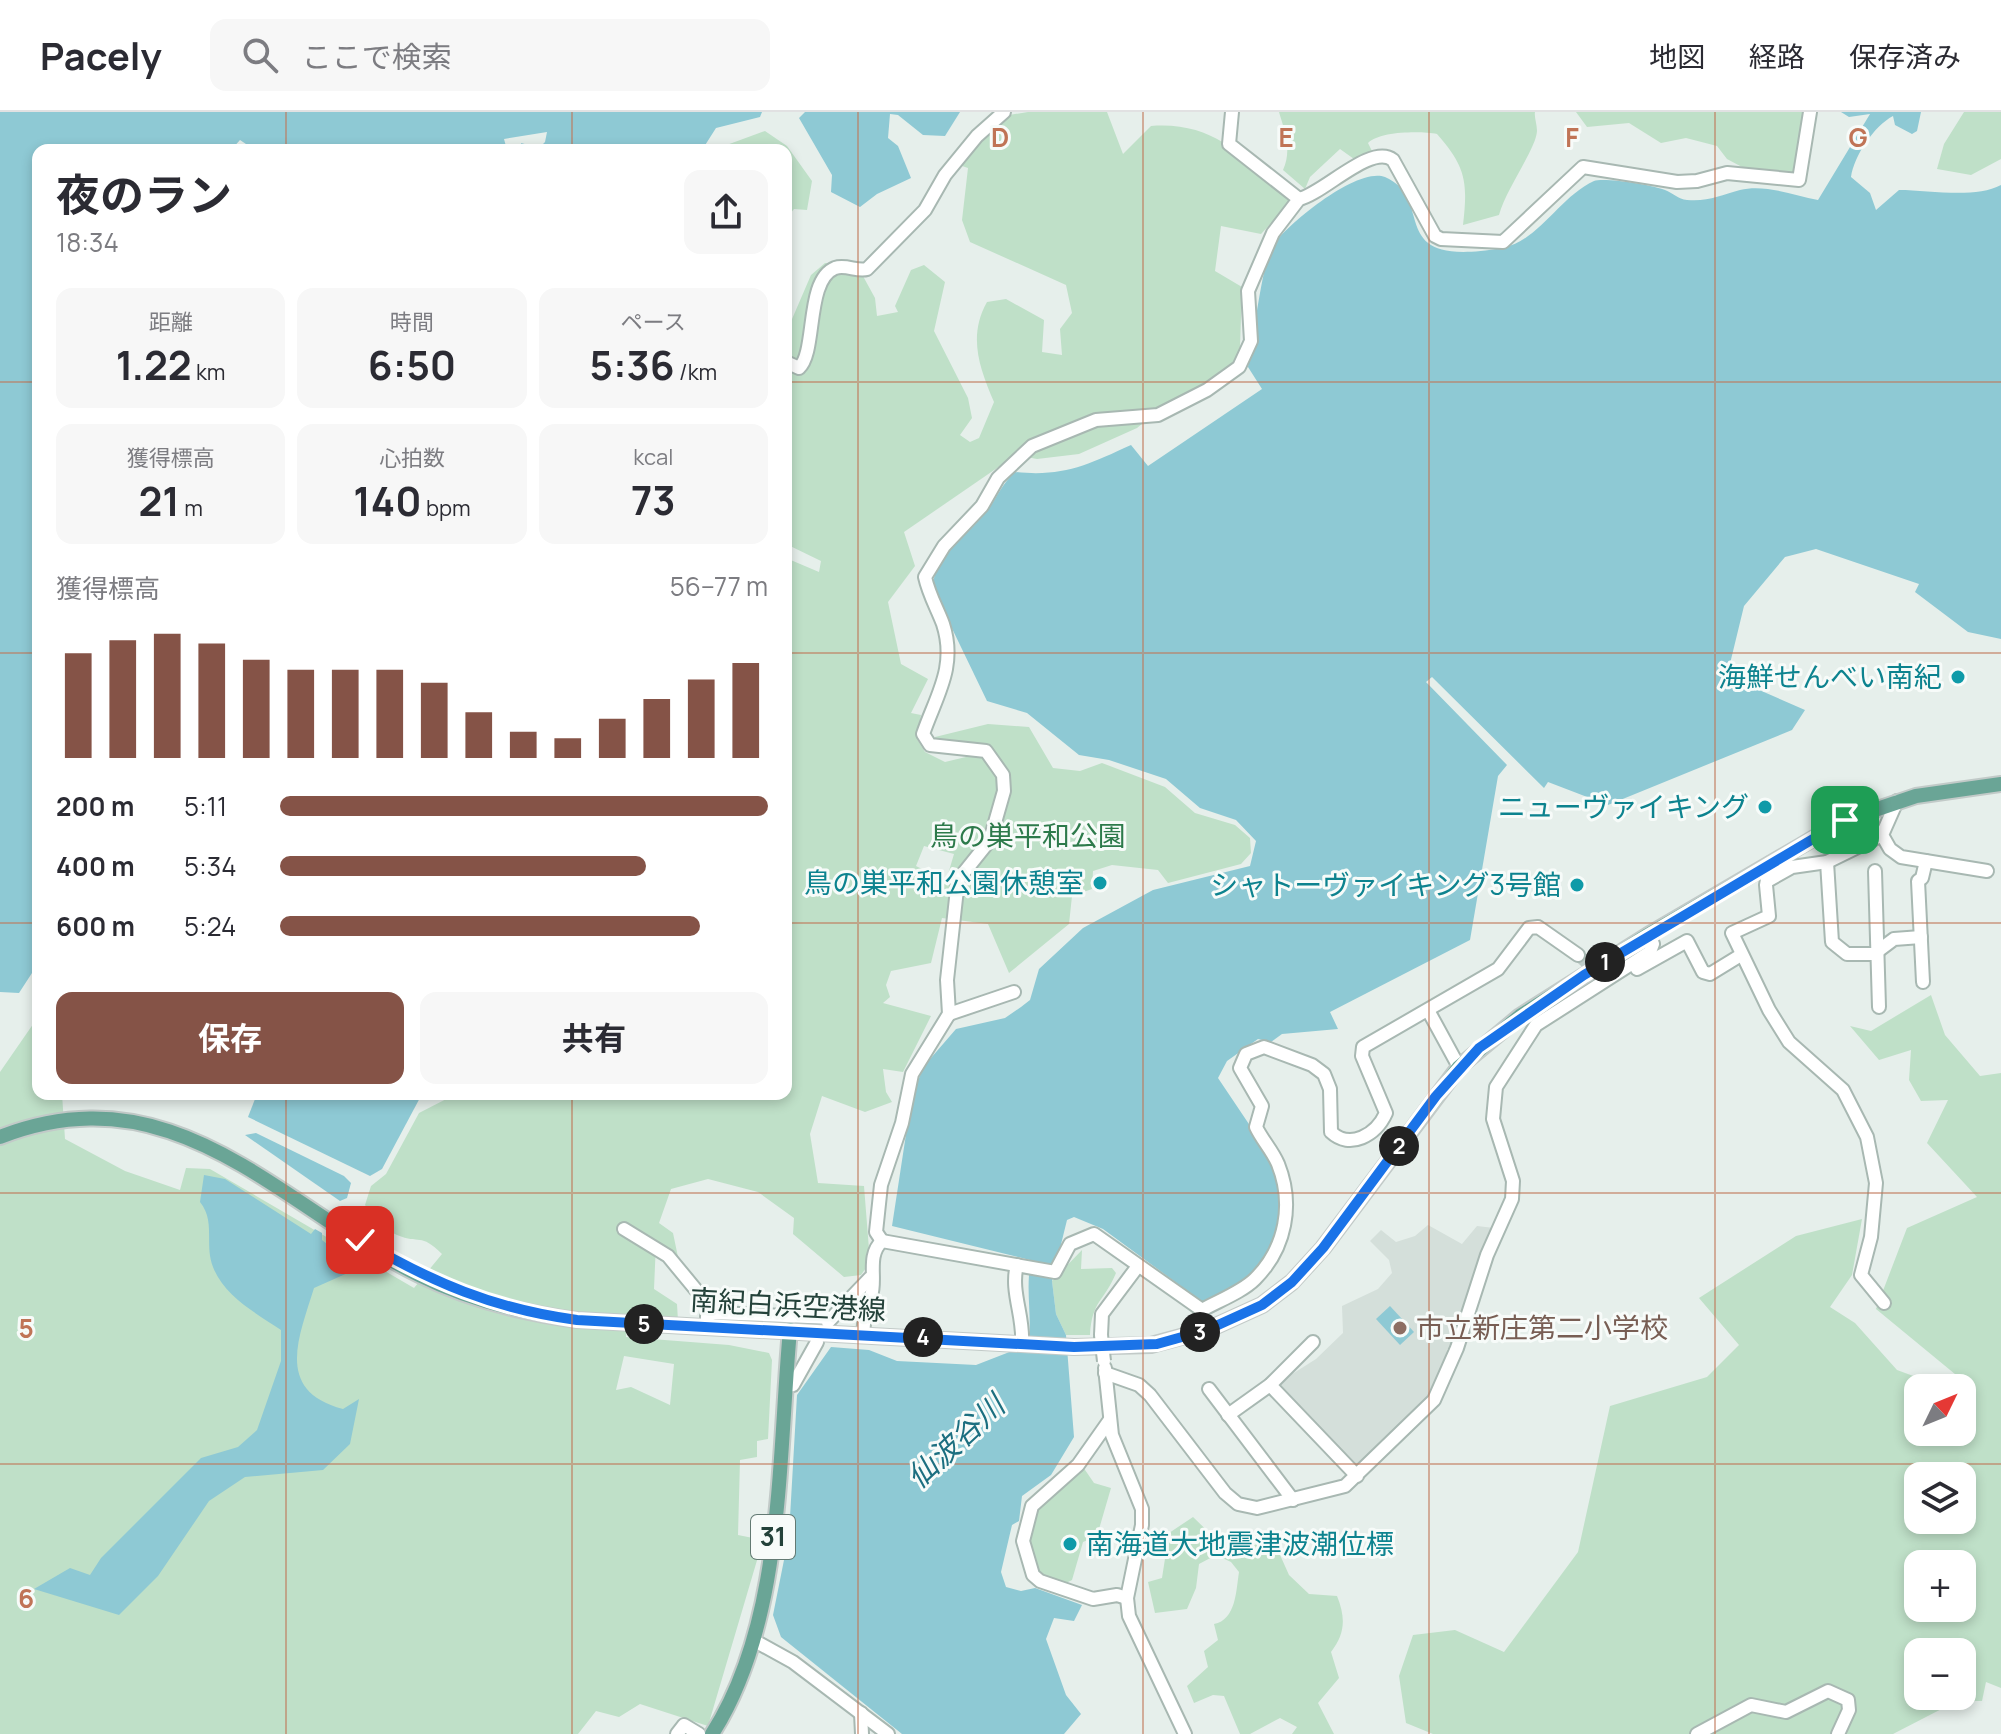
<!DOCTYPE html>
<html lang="ja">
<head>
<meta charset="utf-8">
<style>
	:root { --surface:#fff; --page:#f7f7f7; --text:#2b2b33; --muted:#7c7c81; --line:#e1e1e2; --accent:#855347 }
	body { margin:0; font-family:Manrope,"Noto Sans JP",sans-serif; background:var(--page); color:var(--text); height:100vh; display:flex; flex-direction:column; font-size:30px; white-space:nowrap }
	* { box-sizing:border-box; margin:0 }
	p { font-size:26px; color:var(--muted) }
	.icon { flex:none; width:44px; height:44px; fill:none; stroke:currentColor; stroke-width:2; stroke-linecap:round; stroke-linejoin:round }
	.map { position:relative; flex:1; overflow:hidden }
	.panel { position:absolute; left:32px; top:32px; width:760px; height:956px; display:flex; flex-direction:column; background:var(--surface); border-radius:16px; box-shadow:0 4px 12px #0003 }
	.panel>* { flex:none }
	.needle { width:52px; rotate:47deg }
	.buttons { position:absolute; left:1904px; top:1262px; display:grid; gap:16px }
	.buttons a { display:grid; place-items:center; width:72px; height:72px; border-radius:16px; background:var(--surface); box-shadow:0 4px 12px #0003; font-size:40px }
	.pin { position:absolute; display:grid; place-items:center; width:68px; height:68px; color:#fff; margin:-34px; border-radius:16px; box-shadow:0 4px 12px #0006 }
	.km { position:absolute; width:40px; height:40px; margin:-20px; border-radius:50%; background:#222; color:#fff; font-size:22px; line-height:40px; text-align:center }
	.round { display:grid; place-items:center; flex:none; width:84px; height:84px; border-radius:16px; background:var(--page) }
	.head { display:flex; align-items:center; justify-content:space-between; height:136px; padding:0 24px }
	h1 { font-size:44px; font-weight:700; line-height:60px }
	.metrics { display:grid; grid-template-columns:repeat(3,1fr); gap:12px; height:136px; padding:8px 24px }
	.metrics div { display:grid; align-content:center; border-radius:16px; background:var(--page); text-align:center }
	.metrics b { font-size:40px; font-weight:700 }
	.metrics small { font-size:22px; font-weight:400 }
	.metrics p { font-size:22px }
	.chart { height:224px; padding:16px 24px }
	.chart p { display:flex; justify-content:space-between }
	.chart svg { width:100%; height:144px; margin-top:8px; stroke:var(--accent); stroke-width:6 }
	.button { display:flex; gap:16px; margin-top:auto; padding:16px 24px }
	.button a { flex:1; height:92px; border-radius:16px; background:var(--accent); color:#fff; font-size:32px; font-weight:700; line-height:92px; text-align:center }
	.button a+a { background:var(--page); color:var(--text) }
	ul { padding:0 24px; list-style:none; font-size:26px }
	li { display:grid; grid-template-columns:128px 96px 1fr; align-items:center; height:60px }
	li i { height:20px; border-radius:10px; background:var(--accent) }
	header { display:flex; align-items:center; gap:48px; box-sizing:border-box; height:112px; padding:0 40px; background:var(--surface); border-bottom:2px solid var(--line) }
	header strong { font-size:38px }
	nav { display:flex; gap:44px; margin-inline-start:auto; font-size:28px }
	.search { width:560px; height:72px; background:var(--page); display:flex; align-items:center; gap:20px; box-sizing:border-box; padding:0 28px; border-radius:16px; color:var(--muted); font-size:30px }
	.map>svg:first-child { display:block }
	.built { fill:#d4dfda }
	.green { fill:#bfe0c8; fill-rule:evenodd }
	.water { fill:#8ec9d4 }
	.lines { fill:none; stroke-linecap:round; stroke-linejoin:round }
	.minor-tunnel { stroke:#bfccc8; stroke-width:12; stroke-dasharray:12 6; stroke-linecap:butt }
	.minor-casing { stroke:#a8b8b2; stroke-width:16 }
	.major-casing { stroke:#c2cac8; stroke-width:18 }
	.minor { stroke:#fff; stroke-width:12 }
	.major { stroke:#6aa596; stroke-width:14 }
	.minor-bridge-casing { stroke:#a8b8b2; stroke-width:16; stroke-linecap:butt }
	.minor-bridge { stroke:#fff; stroke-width:12 }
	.route-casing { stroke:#fff; stroke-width:16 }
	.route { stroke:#1a73e8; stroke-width:10 }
	.grid { fill:none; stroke:#c07456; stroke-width:2; stroke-opacity:0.55 }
	.culture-dot { fill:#0f9aa8; stroke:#f7fbf9; stroke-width:3 }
	.education-dot { fill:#8d6e63; stroke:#f7fbf9; stroke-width:3 }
	.labels { text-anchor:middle; stroke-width:6; stroke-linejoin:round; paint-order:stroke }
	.shield { fill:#f7fbf9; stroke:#637a73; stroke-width:2 }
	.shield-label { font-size:26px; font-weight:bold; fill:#24423a }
	.culture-label { font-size:28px; fill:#0d838f; stroke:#f7fbf9; text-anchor:end }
	.park-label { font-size:28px; fill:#2d7a4b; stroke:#f7fbf9 }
	.street-label { font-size:28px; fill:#24423a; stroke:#f7fbf9 }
	.education-label { font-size:28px; fill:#785e54; stroke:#f7fbf9; text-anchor:start }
	.water-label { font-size:30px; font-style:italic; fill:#1c6f80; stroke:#f7fbf9 }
	.grid-label { font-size:26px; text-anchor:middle; font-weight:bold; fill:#c07456; stroke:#f7fbf9; stroke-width:6; stroke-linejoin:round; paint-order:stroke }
</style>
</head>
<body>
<header>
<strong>Pacely</strong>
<div class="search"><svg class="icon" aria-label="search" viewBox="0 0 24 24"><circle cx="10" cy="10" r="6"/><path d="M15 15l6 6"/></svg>ここで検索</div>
<nav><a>地図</a><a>経路</a><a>保存済み</a></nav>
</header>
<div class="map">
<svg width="2001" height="1622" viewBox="0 0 2001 1622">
	<rect width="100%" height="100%" fill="#e6efeb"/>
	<!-- built -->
	<polygon class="built" points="1428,1113 1462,1132 1477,1114 1494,1116 1468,1181 1451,1237 1447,1237 1446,1252 1427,1290 1359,1356 1354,1355 1278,1275 1278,1271 1316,1247 1343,1221 1342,1194 1378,1177 1392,1161 1389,1148 1370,1129 1381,1118 1396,1130 1415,1124"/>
	<!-- green -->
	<g class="green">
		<path d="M1028,0H1107L1123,42L1151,14C1218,9 1246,49 1292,89L1261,122L1221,114L1215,159L1242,175L1240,235L1234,254L1159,298L1137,316L1079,342L1037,347L1016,343L904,420L915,454L888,490L901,552L928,567L911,601L921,603L917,627L925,640L945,650L970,644L937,641L935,625L988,612L1029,615L1053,656L1080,659L1102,651L1165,675L1195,701L1235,713L1250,726L1251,741L1241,752L1168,771L1158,758L1112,753L1093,759L1092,777L1072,784L1069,812L1009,861L988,812L942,806L931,851L891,859L886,873L890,885L883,891L931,904L903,960L883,957L886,980L892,990L865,1000L822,984L810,1022L818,1071L864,1074L870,1150L861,1163L844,1165L793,1122L794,1106L758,1080L708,1067L671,1077L659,1111L673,1121L678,1145L656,1131L654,1177L677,1192L678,1209L627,1204L626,1225L729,1233L769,1241L772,1248L768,1327L757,1329V1345L740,1348L738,1423L763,1428L708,1614L640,1592L619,1605L596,1599L578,1622H0V960L38,905V982H62L65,1027L125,1059L180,1078L186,1056L210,1057L414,1176L442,1142C420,1120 420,1133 397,1123C383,1117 374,1105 365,1093L371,1074L386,1062L419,1001L456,982H786V446L819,460L821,449L786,432V221L811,163L825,151L858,155L875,186L877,204L898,200L895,194L911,158L924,153L945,170L934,219L968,286L972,306L960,323L970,330L979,326L994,290C979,255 968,224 987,190L1006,187L1044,208L1042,240L1062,243L1060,217L1072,201L1066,173L970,130L962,108L968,56L959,53L1003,4ZM924,734L954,742L946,769L916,754ZM624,1244L674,1252L670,1293L631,1275L616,1278Z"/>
		<path d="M1279,0H1535C1534,5 1537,12 1537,19C1536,37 1506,77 1499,103L1463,113C1468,70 1466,55 1437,22C1421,19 1380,19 1368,31L1373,41L1354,47L1340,37L1310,65L1305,77L1283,58C1292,38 1285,20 1279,0Z"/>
		<polygon points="1576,0 1807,0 1796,58 1786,68 1742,55 1727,47 1717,34 1686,26 1661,31 1629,11 1587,15"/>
		<polygon points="1964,0 2001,0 2001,47 1971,63 1937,57 1944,32"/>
		<polygon points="765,19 787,34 812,69 807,98 794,97 786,107 786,38 713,38"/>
		<path d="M1931,883L1945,923L1980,964L2001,961V1576L1986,1570L1982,1589H1957L1893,1622H1433L1406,1611L1399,1564L1413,1523L1455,1518L1504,1540L1578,1440L1610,1294L1707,1265L1739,1233L1699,1186L1796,1124L1862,1107L1852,1163L1830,1195L1855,1211L1897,1258L1946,1276H1918V1320H1962V1276H1957L1961,1267L1876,1197L1907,1116L1977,1085L1927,1031L1948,988L1921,989L1909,968L1911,938L1879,948L1850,914L1871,919ZM1918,1364H1962V1408H1918ZM1918,1452H1962V1496H1918ZM1918,1540H1962V1584H1918Z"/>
		<path d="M1082,1138L1081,1157L1112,1156L1116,1161C1104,1190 1092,1188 1090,1223H1066L1056,1202L1052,1169Z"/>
		<path d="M1083,1355L1094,1371L1111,1376L1097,1424L1083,1430L1072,1468L1060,1474L1035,1458C1019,1398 1041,1391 1083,1355Z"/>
		<path d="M1193,1405L1222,1433L1238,1441L1272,1425L1289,1463L1309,1482L1337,1484C1346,1506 1345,1522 1331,1540L1339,1566L1318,1591L1334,1622H1292L1297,1615L1280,1606L1250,1622H1240L1224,1584L1213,1583L1194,1591L1187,1574L1208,1555L1204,1539L1218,1528L1214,1512C1236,1508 1236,1479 1239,1460L1231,1450L1216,1443L1199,1452L1196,1476L1187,1497L1155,1501L1148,1470L1162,1466L1169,1421Z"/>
	</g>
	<!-- water -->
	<g class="water">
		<polygon points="0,0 762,0 760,5 716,16 702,38 523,38 521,31 539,36 545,30 547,20 504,27 507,38 255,38 240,28 231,38 38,38 38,838 32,861 19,881 0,880"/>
		<polygon points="805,0 960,0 945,24 923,23 898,3 890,2 888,26 898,34 911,66 877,82 860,95 831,80 832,63 799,6"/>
		<path d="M1841,0H1921L1917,19L1912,22L1895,13L1893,4C1874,14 1854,44 1851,65L1870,81L1876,98L1899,78C1929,78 1975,87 2001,73V527L1968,520L1915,480L1919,472L1816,437L1785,445L1744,494L1727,564L1805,598L1792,618L1608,693L1548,670L1544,676L1432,565L1426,570L1507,653L1498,664L1470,828L1330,900L1338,917L1282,922L1271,930L1258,927L1227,949L1218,966L1265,1036L1280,1078V1102L1277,1131L1250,1164L1204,1191L1103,1117L1074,1105L1067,1108L1052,1169L1056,1202L1066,1223L1074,1325L1051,1363L1022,1384L1019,1409L1012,1413L1001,1460L1006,1475L1021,1479L1035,1476L1082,1493L1074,1509L1054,1506L1046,1527L1066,1583L1081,1602L1064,1622H902L781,1525L773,1503L789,1423L797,1283L831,1235L869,1238L897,1249L976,1253L1012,1239L1027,1240C1033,1213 1027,1190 1029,1163L1037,1162L1038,1150L892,1114L912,983L924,954L956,917L1005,906L1021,895L1030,888L1039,857L1083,816L1153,778L1250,754L1256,729L1236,708L1200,696L1166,667L1109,648L1079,643L1027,601L987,589L933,477C933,439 970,424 989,396C998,383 1003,371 1015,360C1064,365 1087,353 1131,333L1148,354L1262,277L1248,255C1252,233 1263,151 1271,136C1285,113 1358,54 1385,65C1438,88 1381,157 1502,136C1539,129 1559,85 1594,69C1603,65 1654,73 1665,78C1673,81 1678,87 1687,88C1708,90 1721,83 1740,78C1765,72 1793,83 1818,88L1870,2L1849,5Z"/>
		<polygon points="257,982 422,982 382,1057 370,1064 248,1005"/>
		<polygon points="256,1021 344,1064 351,1071 347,1086 340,1089 245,1023"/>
		<path d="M204,1063L225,1067L311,1122L315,1117L322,1121V1128L347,1148L350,1160L314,1176C299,1225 274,1279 343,1297L359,1287L350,1332L323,1358L245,1365L209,1389L158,1464L119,1503L34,1477L70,1456L90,1463L101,1446L201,1346L238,1335L257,1318L281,1249V1218C257,1202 224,1184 213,1155C204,1132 216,1110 200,1090Z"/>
		<polygon points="1390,1194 1414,1220 1400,1233 1376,1207"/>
	</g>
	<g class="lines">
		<!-- minor-tunnel -->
		<polyline class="minor-tunnel" points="1578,843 1602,865"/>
		<!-- minor casing -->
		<g class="minor-casing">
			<g id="minor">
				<path d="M1299,87C1323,82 1371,31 1393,48L1435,124L1441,127L1503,130L1583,55L1677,70L1697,69L1727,61L1799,68L1810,0"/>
				<path d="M786,250L799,256C817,240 805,168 835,156C846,152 857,160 867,157L925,98L945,63L977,24L1004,0"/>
				<polyline points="1897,689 1882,723 1890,737 1901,745 1987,759"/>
				<polyline points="1854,705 1882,723"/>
				<polyline points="1827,750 1832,830 1847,842 1874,842 1894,827 1921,825"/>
				<polyline points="1770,751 1766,773 1769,804 1732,821 1769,898 1789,930 1843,978 1867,1025 1876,1071 1871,1125 1861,1163 1884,1191"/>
				<polyline points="1875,759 1879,895"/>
				<polyline points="1769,768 1792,755 1827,750 1882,723"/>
				<polyline points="1637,857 1687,829 1703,860 1710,862 1741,843"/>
				<polyline points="1923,870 1918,769 1922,766 1926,749"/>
				<polyline points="1429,900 1459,955"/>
				<polyline points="949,902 1014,880"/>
				<polyline points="624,1117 668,1144 715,1201"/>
				<path d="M882,1129L876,1120L881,1073L902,1011L912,962L949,902L947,868L958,768L990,728L1004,679L1003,663L986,639L930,633L923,622C936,584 957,555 943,512C937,496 929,483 925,465L944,434L982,394L998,366L1032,334L1096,308L1158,303L1207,278L1239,255L1251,229L1248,179L1273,121L1299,87L1229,32L1232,0"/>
				<path d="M882,1129L1055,1160L1070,1132L1094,1122L1202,1198C1218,1189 1242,1180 1255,1167C1286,1136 1294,1092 1278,1052C1272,1038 1262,1028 1256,1015L1262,994L1240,956L1246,942L1264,935L1312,953L1324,962L1330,977L1331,1020C1350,1038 1376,1023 1386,1001L1362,944L1363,935L1498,857L1529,816L1538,815L1578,843"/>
				<path d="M1017,1153C1010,1179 1024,1204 1022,1231"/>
				<polyline points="828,1210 870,1166"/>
				<polyline points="707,1215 707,1204 715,1201 831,1206"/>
				<path d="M863,1222C864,1207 866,1197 871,1184C877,1167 866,1144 882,1129"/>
				<polyline points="1101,1223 1102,1202 1138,1154"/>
				<polyline points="1105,1256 1112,1323 1142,1397 1142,1413 1127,1486 1129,1504 1185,1622"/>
				<polyline points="1105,1261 1139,1273 1150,1283 1225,1381 1238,1392 1257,1396 1345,1374 1434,1288 1457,1236 1487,1143 1512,1087 1513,1069 1493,1007 1496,975 1536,913 1650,840 1653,832 1648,823"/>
				<polyline points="1270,1273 1357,1364"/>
				<polyline points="787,1274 793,1273 817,1230"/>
				<polyline points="1209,1277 1293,1388"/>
				<polyline points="1228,1303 1270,1273 1313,1230"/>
				<polyline points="1109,1309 1078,1353 1032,1394 1023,1429 1033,1463 1040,1469 1093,1487 1117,1483 1127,1486"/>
				<polyline points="753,1528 793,1550 888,1622"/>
				<polyline points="861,1601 862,1622"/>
				<polyline points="677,1622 684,1613 699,1622"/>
				<polyline points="1697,1622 1751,1593 1786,1600 1828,1579 1848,1588 1849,1598 1838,1622"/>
			</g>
		</g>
		<!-- major casing -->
		<g class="major-casing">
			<g id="major">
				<path d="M0,1025C176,957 279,1094 419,1163C469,1188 522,1201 577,1208L1074,1235L1151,1233L1207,1218L1262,1193L1292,1170L1323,1136L1459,955L1520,904L1648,823L1845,708L1916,684L2001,672"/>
				<path d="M712,1622C784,1510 778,1346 790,1218"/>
			</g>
		</g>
		<!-- minor -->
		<use href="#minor" class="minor"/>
		<!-- major -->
		<use href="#major" class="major"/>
		<!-- minor-bridge casing -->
		<g class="minor-bridge-casing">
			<polyline id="minor-bridge" points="1101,1223 1104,1249"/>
		</g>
		<!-- minor-bridge -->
		<use href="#minor-bridge" class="minor-bridge"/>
	</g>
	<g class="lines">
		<!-- route casing -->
		<g class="route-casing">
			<path id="route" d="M360,1128C431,1170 494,1197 577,1208L1074,1235L1157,1232L1207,1218L1262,1193L1292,1170L1323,1136L1436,984L1479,936L1584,863L1845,708"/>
		</g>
		<!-- route -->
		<use href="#route" class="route"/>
	</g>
	<!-- grid -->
	<path class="grid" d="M286,0V38M572,0V38M858,0V1622M1143,0V1622M1429,0V1622M1715,0V1622M0,270H38M786,270H2001M0,541H38M786,541H2001M0,811H38M786,811H2001M286,982V1622M572,982V1622M0,1081H2001M0,1352H2001"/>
	<!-- markers -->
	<g class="culture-dot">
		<circle cx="1958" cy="565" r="8"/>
		<circle cx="1765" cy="695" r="8"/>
		<circle cx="1100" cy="771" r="8"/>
		<circle cx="1577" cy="773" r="8"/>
		<circle cx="1070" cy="1432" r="8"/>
	</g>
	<circle class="education-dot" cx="1400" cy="1216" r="8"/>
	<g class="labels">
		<!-- shield labels -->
		<rect class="shield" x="751" y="1403" width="44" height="44" rx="6"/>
		<g class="shield-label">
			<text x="773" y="1434">31</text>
		</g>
		<!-- culture labels -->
		<g class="culture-label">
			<text x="1942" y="575">海鮮せんべい南紀</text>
			<text x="1749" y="705">ニューヴァイキング</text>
			<text x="1084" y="781">鳥の巣平和公園休憩室</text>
			<text x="1561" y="783">シャトーヴァイキング3号館</text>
			<text x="1086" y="1442" text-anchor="start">南海道大地震津波潮位標</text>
		</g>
		<!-- park labels -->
		<g class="park-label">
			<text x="1028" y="734">鳥の巣平和公園</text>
		</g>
		<!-- street labels -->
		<g class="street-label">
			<text transform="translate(788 1193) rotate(3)" y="10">南紀白浜空港線</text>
		</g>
		<!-- education labels -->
		<g class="education-label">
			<text x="1416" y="1226">市立新庄第二小学校</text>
		</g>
		<!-- water labels -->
		<g class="water-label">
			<text transform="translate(956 1330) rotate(-43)" y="10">仙波谷川</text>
		</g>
	</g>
	<g class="grid-label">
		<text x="1000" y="35">D</text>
		<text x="1286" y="35">E</text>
		<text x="1572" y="35">F</text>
		<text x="1858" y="35">G</text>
		<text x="26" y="1226">5</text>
		<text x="26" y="1496">6</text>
	</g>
</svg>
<div class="buttons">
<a><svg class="needle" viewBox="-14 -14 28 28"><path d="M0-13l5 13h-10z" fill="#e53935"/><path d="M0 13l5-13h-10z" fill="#7c7c81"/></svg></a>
<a><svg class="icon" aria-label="layers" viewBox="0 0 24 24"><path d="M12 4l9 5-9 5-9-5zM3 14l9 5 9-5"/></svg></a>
<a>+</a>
<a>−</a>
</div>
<div class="pin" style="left:1845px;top:708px;background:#1e9e55"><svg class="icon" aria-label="arrive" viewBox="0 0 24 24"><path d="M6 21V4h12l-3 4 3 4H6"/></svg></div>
<div class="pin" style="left:360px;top:1128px;background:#d93025"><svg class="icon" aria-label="check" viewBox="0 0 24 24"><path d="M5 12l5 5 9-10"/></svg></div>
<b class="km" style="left:1605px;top:850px">1</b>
<b class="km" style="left:1399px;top:1034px">2</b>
<b class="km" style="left:1200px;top:1220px">3</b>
<b class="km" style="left:923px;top:1225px">4</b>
<b class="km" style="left:644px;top:1212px">5</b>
<section class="panel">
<div class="head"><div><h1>夜のラン</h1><p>18:34</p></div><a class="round"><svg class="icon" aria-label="share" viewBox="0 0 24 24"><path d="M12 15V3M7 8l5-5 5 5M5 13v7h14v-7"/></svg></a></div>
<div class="metrics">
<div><p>距離</p><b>1.22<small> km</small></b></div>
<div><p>時間</p><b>6:50</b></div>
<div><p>ペース</p><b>5:36<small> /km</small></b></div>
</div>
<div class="metrics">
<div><p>獲得標高</p><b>21<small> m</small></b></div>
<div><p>心拍数</p><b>140<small> bpm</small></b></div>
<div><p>kcal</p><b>73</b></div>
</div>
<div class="chart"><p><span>獲得標高</span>56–77 m</p>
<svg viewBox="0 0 160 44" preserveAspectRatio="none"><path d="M5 44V12M15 44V8M25 44V6M35 44V9M45 44V14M55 44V17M65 44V17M75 44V17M85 44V21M95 44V30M105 44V36M115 44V38M125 44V32M135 44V26M145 44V20M155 44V15"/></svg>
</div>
<ul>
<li><b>200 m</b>5:11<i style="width:100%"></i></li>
<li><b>400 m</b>5:34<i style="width:75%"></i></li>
<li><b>600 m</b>5:24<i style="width:86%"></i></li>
</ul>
<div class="button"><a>保存</a><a>共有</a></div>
</section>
</div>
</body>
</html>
